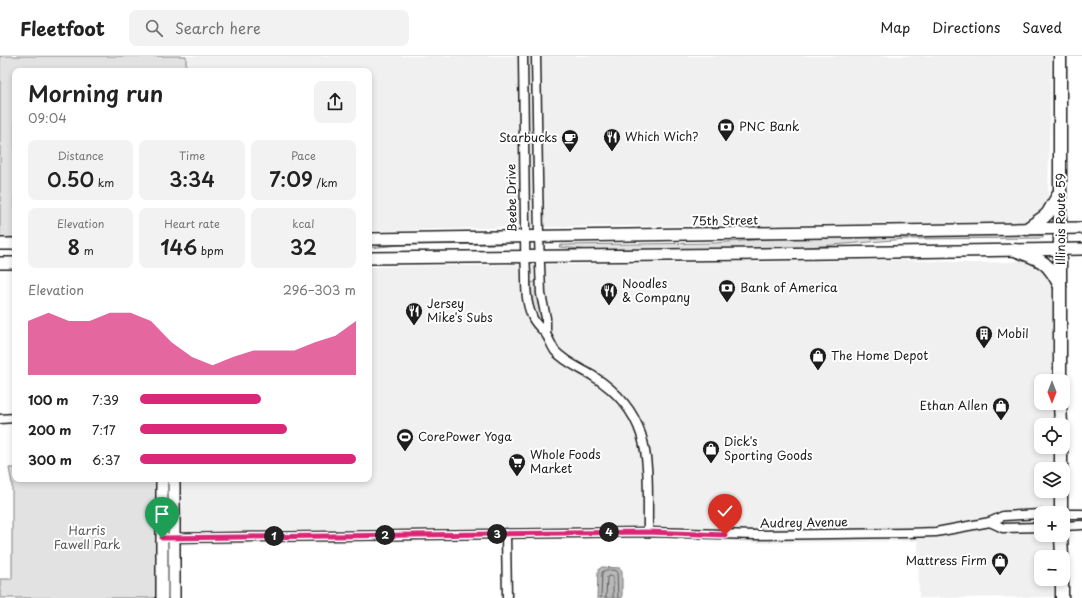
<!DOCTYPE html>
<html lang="en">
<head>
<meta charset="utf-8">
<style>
	:root { --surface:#fff; --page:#f2f2f2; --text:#222; --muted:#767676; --line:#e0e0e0; --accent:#db2777 }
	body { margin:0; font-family:"Playpen Sans",sans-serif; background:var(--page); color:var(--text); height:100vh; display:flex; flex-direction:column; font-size:15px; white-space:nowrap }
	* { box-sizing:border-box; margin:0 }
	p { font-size:13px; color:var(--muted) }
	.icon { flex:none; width:22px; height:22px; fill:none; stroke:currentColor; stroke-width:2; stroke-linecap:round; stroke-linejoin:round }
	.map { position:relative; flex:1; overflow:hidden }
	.panel { position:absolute; left:12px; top:12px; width:360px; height:414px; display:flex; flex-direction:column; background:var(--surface); border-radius:8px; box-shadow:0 2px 6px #0003 }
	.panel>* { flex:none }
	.needle { width:26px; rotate:180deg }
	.fabs { position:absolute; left:1034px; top:318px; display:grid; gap:8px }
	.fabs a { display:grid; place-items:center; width:36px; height:36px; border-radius:8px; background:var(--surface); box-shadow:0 2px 6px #0003; font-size:20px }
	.pin { position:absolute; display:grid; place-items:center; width:34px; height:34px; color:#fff; margin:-41px -17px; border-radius:50% 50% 50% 0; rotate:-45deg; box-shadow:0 0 4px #0007 }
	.pin .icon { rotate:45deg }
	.km { position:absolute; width:20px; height:20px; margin:-10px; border-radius:50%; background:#222; color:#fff; font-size:11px; line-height:20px; text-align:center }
	.round { display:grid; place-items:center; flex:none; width:42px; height:42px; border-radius:8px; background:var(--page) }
	.head { display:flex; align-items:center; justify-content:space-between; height:68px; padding:0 16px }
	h1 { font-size:22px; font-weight:600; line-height:30px }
	.figures { display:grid; grid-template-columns:repeat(3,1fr); gap:6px; height:68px; padding:4px 16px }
	.figures div { display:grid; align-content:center; border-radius:8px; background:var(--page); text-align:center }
	.figures b { font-size:20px; font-weight:600 }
	.figures small { font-size:11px; font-weight:400 }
	.figures p { font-size:11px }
	.chart { height:112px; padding:8px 16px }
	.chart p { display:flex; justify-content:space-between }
	.chart svg { width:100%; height:72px; margin-top:4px; fill:var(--accent); opacity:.7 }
	ul { padding:0 16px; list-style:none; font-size:13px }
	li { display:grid; grid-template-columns:64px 48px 1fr; align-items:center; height:30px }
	li i { height:10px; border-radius:5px; background:var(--accent) }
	header { display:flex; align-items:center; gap:24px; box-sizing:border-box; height:56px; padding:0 20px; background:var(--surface); border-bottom:1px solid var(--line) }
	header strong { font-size:19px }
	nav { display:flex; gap:22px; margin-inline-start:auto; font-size:14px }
	.search { width:280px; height:36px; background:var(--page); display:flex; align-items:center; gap:10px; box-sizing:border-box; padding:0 14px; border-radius:8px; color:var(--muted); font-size:15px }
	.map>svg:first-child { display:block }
	.built { fill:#f0f0f0 }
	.green { fill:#e2e2e2; stroke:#7f7f7f }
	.water { fill:#b8b8b8; stroke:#7a7a7a }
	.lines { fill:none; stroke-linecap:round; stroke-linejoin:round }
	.shore { stroke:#5a5a5a; stroke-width:1 }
	.street-casing { stroke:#1c1c1c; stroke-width:11 }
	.secondary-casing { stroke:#1c1c1c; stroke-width:14 }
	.primary-casing { stroke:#1c1c1c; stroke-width:15 }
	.street { stroke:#fff; stroke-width:8 }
	.secondary { stroke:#fff; stroke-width:11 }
	.primary { stroke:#fff; stroke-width:12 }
	.route-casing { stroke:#fff; stroke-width:8 }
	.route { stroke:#db2777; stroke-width:5 }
	.labels { text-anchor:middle; stroke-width:4; stroke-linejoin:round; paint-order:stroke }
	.poi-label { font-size:12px; fill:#1c1c1c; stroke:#fff; text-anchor:start }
	.street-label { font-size:12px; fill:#1c1c1c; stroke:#fff }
	.park-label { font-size:12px; fill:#575757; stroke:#fff }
</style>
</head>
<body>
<header>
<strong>Fleetfoot</strong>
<div class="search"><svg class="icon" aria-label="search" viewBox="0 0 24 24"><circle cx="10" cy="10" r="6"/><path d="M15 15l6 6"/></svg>Search here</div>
<nav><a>Map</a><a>Directions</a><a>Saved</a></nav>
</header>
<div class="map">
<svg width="1082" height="542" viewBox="0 0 1082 542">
	<rect width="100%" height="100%" fill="#fff"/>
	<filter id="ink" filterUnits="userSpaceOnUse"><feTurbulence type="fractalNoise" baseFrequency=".025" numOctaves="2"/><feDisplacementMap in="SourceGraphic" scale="8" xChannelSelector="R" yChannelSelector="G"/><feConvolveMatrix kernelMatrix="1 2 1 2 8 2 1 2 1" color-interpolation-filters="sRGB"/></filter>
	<g filter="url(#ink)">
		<!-- built -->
		<g class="built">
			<polygon points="186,0 1051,0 1048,139 1045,151 1038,161 1031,165 1022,166 519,171 369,175 369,15 186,15"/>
			<polygon points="901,204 975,207 1012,206 1014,205 1027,204 1036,206 1052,224 1054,242 1054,325 1041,325 1041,347 1054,347 1054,369 1041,369 1041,391 1054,391 1054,413 1041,413 1041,435 1054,435 1054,457 1041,457 1041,479 1054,479 1054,501 1041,501 1041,523 1054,523 1054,541 919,542 918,485 757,487 670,482 637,482 178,489 179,423 369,423 369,211"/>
		</g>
		<!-- green -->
		<g class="green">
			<polygon points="0,0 186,0 186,15 15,15 15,181 0,182"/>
			<polygon points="1005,179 1038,179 1043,180 1043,182 906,183 784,193 601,195 559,191 560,189 715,187 780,182"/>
			<polygon points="511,185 511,187 504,188 400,189 369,192 369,188"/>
			<path d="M534,226L536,227L537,243L542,266L540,267C532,255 532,241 531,227Z"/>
			<polygon points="9,412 15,412 15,423 157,423 156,542 0,542 0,523 12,523 12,427"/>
		</g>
		<!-- water -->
		<polygon class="water" points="602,511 620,512 622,515 622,542 597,542 598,516 599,513"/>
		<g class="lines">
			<!-- shore -->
			<g class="shore">
				<path d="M601,542L602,517L603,515C607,514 614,513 617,516L618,542"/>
				<polyline points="606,542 607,521 609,520 613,521 613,542"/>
			</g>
			<!-- street casing -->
			<g class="street-casing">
				<g id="street">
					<path d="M523,0C524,56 524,111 525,167C525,184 525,201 526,218C526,233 526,247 532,260C534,267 540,271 545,277C549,282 551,289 555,295C566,307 580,312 593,320C656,360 647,410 648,476"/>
					<polyline points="536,0 539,181 541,238 546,262 546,277"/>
					<polyline points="0,363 15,362"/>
					<polyline points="1063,458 1082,458"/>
					<polyline points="990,466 1003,472 1041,471"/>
					<polyline points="1063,470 1082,469"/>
					<polyline points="506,477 507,542"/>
					<polyline points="162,482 648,476 756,479 907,477 936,476 990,466 1003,460 1041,458"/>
				</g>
			</g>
			<!-- secondary casing -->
			<g class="secondary-casing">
				<g id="secondary">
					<polyline points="369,183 1082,172"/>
					<polyline points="0,188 15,188"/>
					<polyline points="369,202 761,198 1082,193"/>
					<polyline points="0,207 15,207"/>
					<polyline points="162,542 162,423"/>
					<polyline points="174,542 174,423"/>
				</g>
			</g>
			<!-- primary casing -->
			<g class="primary-casing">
				<g id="primary">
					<polyline points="1027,173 1044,161 1048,157 1060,136"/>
					<path d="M1015,194C1041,204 1047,204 1060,230"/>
					<polyline points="1060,325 1060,0"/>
					<polyline points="1060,347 1061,369"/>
					<polyline points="1061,391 1061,413"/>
					<polyline points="1061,435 1061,457"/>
					<polyline points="1061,479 1062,501"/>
					<polyline points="1062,523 1062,542"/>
				</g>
			</g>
			<!-- street -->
			<use href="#street" class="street"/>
			<!-- secondary -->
			<use href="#secondary" class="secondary"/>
			<!-- primary -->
			<use href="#primary" class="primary"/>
		</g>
	</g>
	<g class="lines" filter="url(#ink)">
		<!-- route casing -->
		<g class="route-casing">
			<polyline id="route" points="162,482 648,476 725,479"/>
		</g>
		<!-- route -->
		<use href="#route" class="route"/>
	</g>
	<!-- icons -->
	<defs>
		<g id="bank-pin" transform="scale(0.9)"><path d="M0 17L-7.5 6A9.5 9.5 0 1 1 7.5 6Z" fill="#1c1c1c" stroke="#fff"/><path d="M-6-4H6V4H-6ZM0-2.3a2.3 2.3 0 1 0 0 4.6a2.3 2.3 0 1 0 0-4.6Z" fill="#fff"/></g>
		<g id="restaurant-pin" transform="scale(0.9)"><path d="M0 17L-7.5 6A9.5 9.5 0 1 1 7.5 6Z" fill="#1c1c1c" stroke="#fff"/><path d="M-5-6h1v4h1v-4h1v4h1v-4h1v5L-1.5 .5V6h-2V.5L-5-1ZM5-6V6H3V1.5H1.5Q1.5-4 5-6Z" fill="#fff"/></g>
		<g id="cafe-pin" transform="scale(0.9)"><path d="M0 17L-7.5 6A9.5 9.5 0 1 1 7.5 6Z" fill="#1c1c1c" stroke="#fff"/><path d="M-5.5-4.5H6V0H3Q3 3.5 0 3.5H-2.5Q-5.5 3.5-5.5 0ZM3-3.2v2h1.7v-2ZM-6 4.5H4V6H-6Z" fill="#fff"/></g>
		<g id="building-pin" transform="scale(0.9)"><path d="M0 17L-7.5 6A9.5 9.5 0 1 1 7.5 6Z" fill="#1c1c1c" stroke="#fff"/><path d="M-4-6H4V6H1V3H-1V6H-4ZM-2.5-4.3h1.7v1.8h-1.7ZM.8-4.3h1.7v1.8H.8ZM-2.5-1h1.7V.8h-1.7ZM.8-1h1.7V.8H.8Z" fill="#fff"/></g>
		<g id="shop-pin" transform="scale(0.9)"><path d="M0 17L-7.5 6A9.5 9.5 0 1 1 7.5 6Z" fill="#1c1c1c" stroke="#fff"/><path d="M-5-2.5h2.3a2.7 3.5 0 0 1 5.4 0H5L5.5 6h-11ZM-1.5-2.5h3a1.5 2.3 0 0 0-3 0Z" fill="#fff"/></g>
		<g id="stadium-pin" transform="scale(0.9)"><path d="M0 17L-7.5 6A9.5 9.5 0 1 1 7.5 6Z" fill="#1c1c1c" stroke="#fff"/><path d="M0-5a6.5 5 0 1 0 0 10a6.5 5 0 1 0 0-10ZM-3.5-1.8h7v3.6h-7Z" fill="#fff"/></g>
		<g id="supermarket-pin" transform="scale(0.9)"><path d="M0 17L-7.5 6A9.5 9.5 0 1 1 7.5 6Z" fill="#1c1c1c" stroke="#fff"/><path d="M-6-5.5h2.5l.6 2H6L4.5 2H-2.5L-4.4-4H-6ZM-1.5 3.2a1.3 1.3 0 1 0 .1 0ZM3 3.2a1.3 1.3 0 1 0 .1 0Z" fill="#fff"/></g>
	</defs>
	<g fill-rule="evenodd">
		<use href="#bank-pin" x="726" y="71"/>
		<use href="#restaurant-pin" x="612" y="81"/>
		<use href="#cafe-pin" x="570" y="82"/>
		<use href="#bank-pin" x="727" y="232"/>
		<use href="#restaurant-pin" x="609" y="235"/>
		<use href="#restaurant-pin" x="414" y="255"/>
		<use href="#building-pin" x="984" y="278"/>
		<use href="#shop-pin" x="818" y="300"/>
		<use href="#shop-pin" x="1001" y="350"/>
		<use href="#stadium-pin" x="405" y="381"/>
		<use href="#shop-pin" x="711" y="393"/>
		<use href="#supermarket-pin" x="517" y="406"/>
		<use href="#shop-pin" x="1000" y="505"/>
	</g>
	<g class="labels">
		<!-- poi labels -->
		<g class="poi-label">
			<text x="739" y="75">PNC Bank</text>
			<text x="625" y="85">Which Wich?</text>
			<text x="557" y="86" text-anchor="end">Starbucks</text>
			<text x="622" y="232">Noodles<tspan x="622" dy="14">&amp; Company</tspan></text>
			<text x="740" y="236">Bank of America</text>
			<text x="427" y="252">Jersey<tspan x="427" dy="14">Mike's Subs</tspan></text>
			<text x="997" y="282">Mobil</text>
			<text x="831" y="304">The Home Depot</text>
			<text x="988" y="354" text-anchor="end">Ethan Allen</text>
			<text x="418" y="385">CorePower Yoga</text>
			<text x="724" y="390">Dick's<tspan x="724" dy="14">Sporting Goods</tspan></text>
			<text x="530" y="403">Whole Foods<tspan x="530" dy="14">Market</tspan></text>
			<text x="987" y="509" text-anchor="end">Mattress Firm</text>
		</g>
		<!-- street labels -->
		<g class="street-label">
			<text transform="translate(512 142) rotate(-91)" y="4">Beebe Drive</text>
			<text transform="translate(1061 163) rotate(-90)" y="4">Illinois Route 59</text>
			<text transform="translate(725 165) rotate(-1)" y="4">75th Street</text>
			<text transform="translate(804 467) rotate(-1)" y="4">Audrey Avenue</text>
		</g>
		<!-- park labels -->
		<g class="park-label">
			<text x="87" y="479">Harris<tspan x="87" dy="14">Fawell Park</tspan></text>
		</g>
	</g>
</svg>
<div class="fabs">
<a><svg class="needle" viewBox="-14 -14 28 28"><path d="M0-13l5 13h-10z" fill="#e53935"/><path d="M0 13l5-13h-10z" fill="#767676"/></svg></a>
<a><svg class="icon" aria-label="locate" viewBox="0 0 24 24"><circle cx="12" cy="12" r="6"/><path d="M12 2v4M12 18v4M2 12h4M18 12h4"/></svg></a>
<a><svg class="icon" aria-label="layers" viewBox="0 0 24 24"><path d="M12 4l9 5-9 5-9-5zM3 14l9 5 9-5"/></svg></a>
<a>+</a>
<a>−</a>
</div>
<div class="pin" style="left:162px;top:482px;background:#1e9e55"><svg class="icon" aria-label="arrive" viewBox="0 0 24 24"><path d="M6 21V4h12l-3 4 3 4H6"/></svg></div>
<div class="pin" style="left:725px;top:479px;background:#d93025"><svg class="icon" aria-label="check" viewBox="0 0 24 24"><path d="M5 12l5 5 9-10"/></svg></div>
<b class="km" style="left:274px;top:480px">1</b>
<b class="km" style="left:385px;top:479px">2</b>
<b class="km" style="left:497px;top:478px">3</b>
<b class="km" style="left:609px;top:476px">4</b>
<section class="panel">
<div class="head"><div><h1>Morning run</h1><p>09:04</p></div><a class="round"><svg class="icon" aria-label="share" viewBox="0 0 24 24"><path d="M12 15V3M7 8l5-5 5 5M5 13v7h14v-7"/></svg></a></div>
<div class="figures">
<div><p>Distance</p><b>0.50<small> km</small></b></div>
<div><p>Time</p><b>3:34</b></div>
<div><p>Pace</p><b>7:09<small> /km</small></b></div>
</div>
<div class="figures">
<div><p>Elevation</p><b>8<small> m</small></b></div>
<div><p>Heart rate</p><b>146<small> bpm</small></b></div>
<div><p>kcal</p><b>32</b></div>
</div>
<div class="chart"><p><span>Elevation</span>296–303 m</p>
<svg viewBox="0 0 160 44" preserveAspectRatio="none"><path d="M0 44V11L10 6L20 11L30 11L40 6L50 6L60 11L70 24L80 33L90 38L100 33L110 29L120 29L130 29L140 24L150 20L160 11V44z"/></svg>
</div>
<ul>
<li><b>100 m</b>7:39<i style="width:56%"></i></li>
<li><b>200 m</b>7:17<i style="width:68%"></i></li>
<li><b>300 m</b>6:37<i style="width:100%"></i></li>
</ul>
</section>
</div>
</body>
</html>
